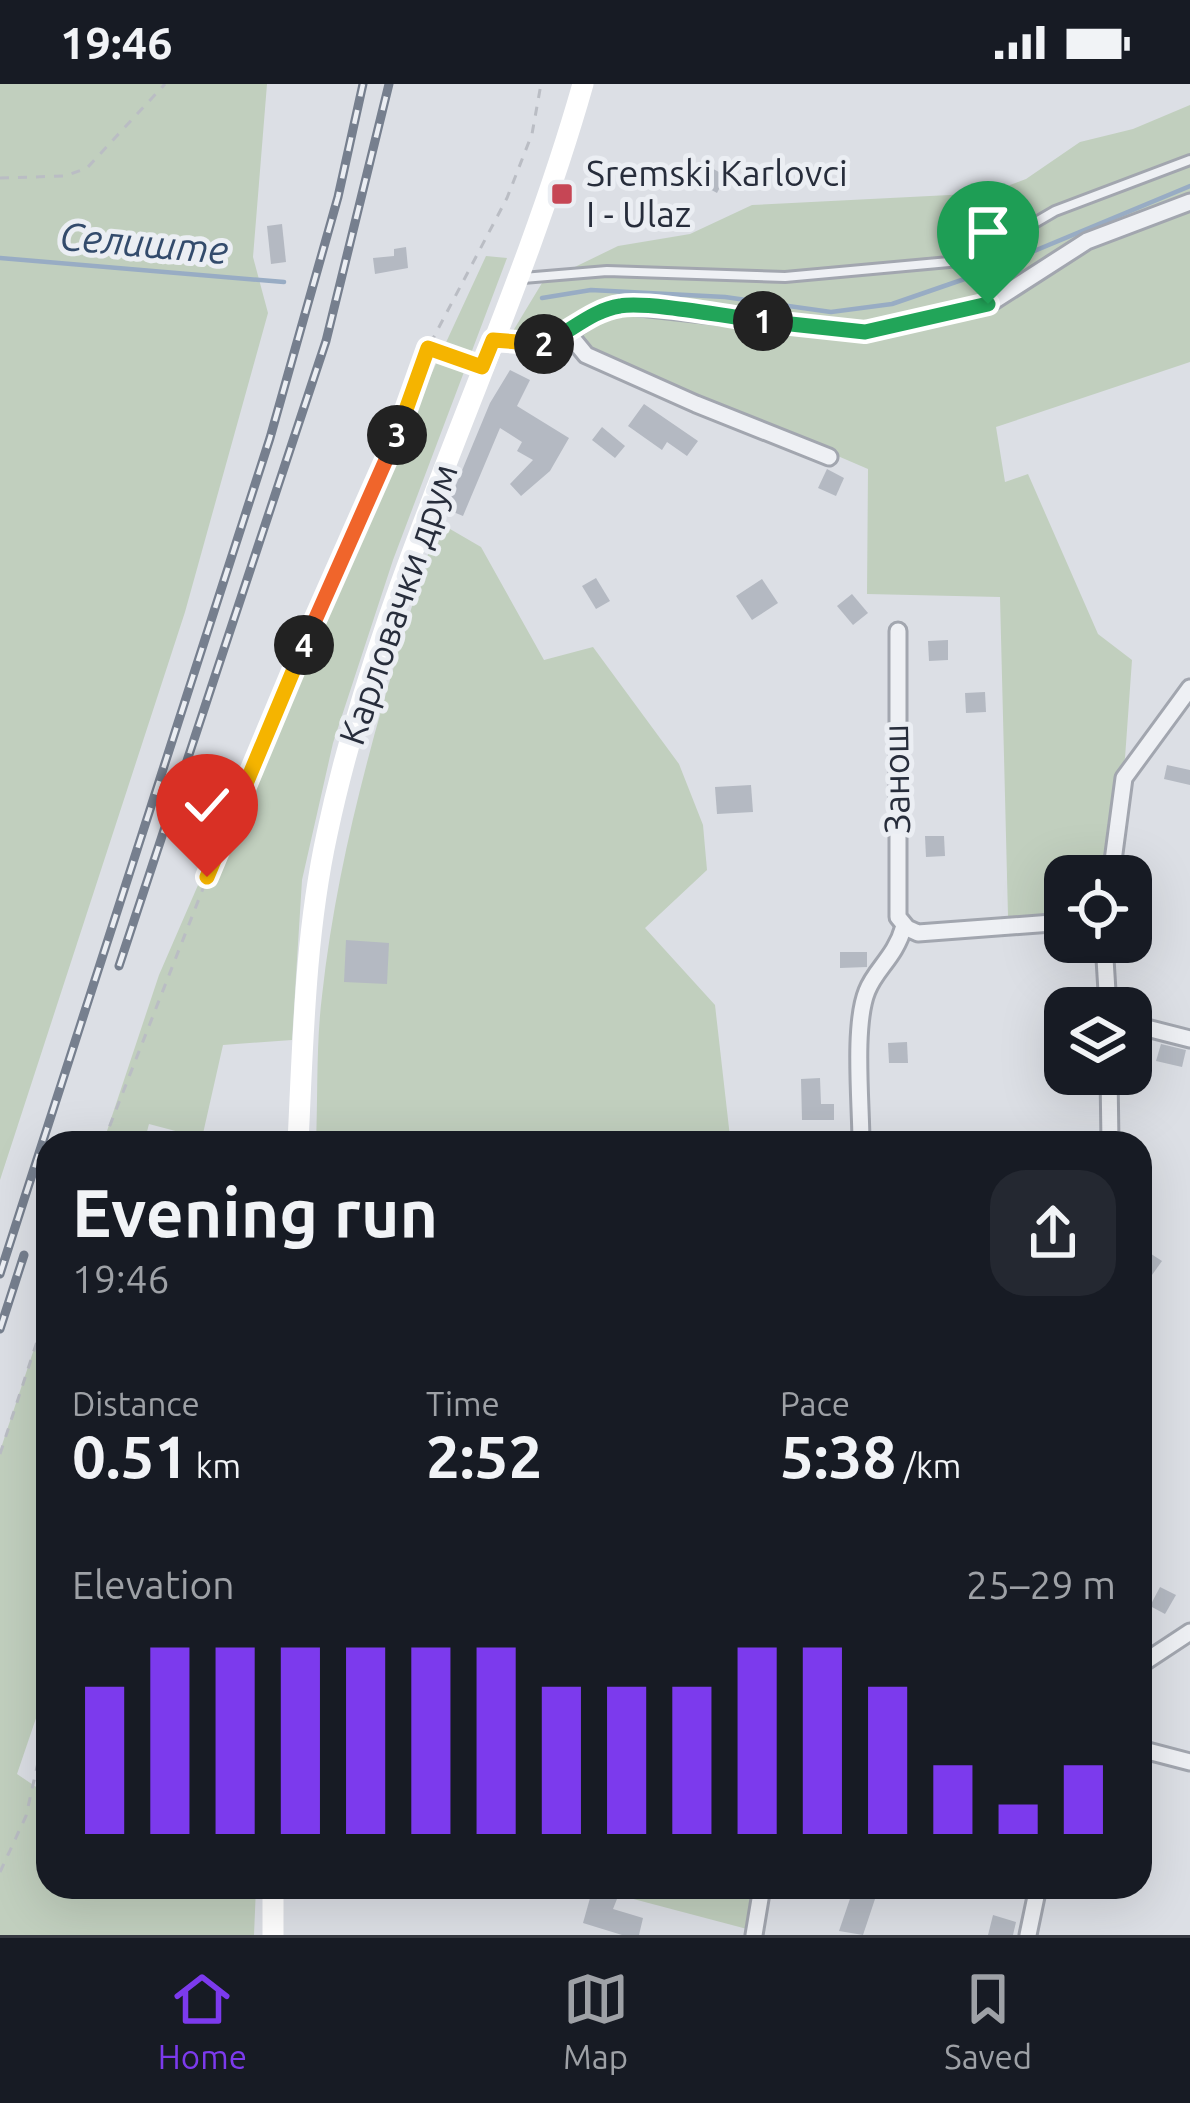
<!DOCTYPE html>
<html lang="en">
<head>
<meta charset="utf-8">
<style>
	:root { --surface:#171b24; --page:#242831; --text:#f1f3f6; --muted:#9ea1a6; --line:#363941; --accent:#7c3aed }
	body { margin:0; font-family:Ubuntu,sans-serif; background:var(--page); color:var(--text); height:100vh; display:flex; flex-direction:column; font-size:45px; white-space:nowrap }
	* { box-sizing:border-box; margin:0 }
	p { font-size:39px; color:var(--muted) }
	.icon { flex:none; width:66px; height:66px; fill:none; stroke:currentColor; stroke-width:2; stroke-linecap:round; stroke-linejoin:round }
	.map { position:relative; flex:1; overflow:hidden }
	.sheet { position:absolute; left:36px; top:1047px; width:1116px; height:768px; display:flex; flex-direction:column; background:var(--surface); border-radius:36px; box-shadow:0 12px 48px #0002 }
	.sheet>* { flex:none }
	.tools { position:absolute; left:1044px; top:771px; display:grid; gap:24px }
	.tools a { display:grid; place-items:center; width:108px; height:108px; border-radius:24px; background:var(--surface); box-shadow:0 12px 48px #0002; font-size:60px }
	.pin { position:absolute; display:grid; place-items:center; width:102px; height:102px; color:#fff; margin:-123px -51px; border-radius:50% 50% 50% 0; rotate:-45deg; box-shadow:0 0 12px #0007 }
	.pin .icon { rotate:45deg }
	.km { position:absolute; width:60px; height:60px; margin:-30px; border-radius:50%; background:#222; color:#fff; font-size:33px; line-height:60px; text-align:center }
	.round { display:grid; place-items:center; flex:none; width:126px; height:126px; border-radius:36px; background:var(--page) }
	.head { display:flex; align-items:center; justify-content:space-between; height:204px; padding:0 36px }
	h1 { font-size:66px; font-weight:600; line-height:90px }
	.figures { display:grid; grid-template-columns:repeat(3,1fr); gap:18px; height:204px; padding:12px 36px }
	.figures div { display:grid; align-content:center }
	.figures b { font-size:60px; font-weight:600 }
	.figures small { font-size:33px; font-weight:400 }
	.figures p { font-size:33px }
	.chart { height:336px; padding:24px 36px }
	.chart p { display:flex; justify-content:space-between }
	.chart svg { width:100%; height:216px; margin-top:12px; stroke:var(--accent); stroke-width:6 }
	.status { display:flex; justify-content:space-between; align-items:center; height:84px; padding:0 60px; background:var(--surface); direction:ltr }
	.status svg { height:33px; fill:currentColor }
	.tabs { display:flex; justify-content:space-around; align-items:center; height:168px; border-top:3px solid var(--line); background:var(--surface); font-size:33px; color:var(--muted) }
	.tabs a { display:grid; justify-items:center; gap:6px }
	.tabs .active { color:var(--accent) }
	.map>svg:first-child { display:block }
	.green { fill:#c1cfbe }
	.lines { fill:none; stroke-linecap:round; stroke-linejoin:round }
	.stream { stroke:#98acc4; stroke-width:4.5 }
	.building { fill:#b4b9c2 }
	.lane-casing { stroke:#a2a6af; stroke-width:14 }
	.street-casing { stroke:#a2a6af; stroke-width:21 }
	.path { stroke:#babdc4; stroke-width:3; stroke-dasharray:9 9; stroke-linecap:butt }
	.lane { stroke:#eef0f4; stroke-width:8 }
	.street { stroke:#eef0f4; stroke-width:15 }
	.secondary { stroke:#fff; stroke-width:21 }
	.rail-casing { stroke:#767f8e; stroke-width:9 }
	.rail { stroke:#ebeef3; stroke-width:4.5; stroke-dasharray:14; stroke-linecap:butt }
	.split-1-casing { stroke:#fff; stroke-width:24 }
	.split-2-casing { stroke:#fff; stroke-width:24 }
	.split-3-casing { stroke:#fff; stroke-width:24 }
	.split-4-casing { stroke:#fff; stroke-width:24 }
	.split-5-casing { stroke:#fff; stroke-width:24 }
	.split-1 { stroke:#22a559; stroke-width:15 }
	.split-2 { stroke:#22a559; stroke-width:15 }
	.split-3 { stroke:#f5b400; stroke-width:15 }
	.split-4 { stroke:#f0652b; stroke-width:15 }
	.split-5 { stroke:#f5b400; stroke-width:15 }
	.poi-dot { fill:#c64655; stroke:#ebeef3; stroke-width:4.5 }
	.labels { text-anchor:middle; stroke-width:10; stroke-linejoin:round; paint-order:stroke }
	.poi-label { font-size:36px; fill:#272d3b; stroke:#ebeef3; text-anchor:start }
	.street-label { font-size:36px; fill:#272d3b; stroke:#ebeef3 }
	.water-label { font-size:39px; font-style:italic; fill:#334b6c; stroke:#ebeef3 }
</style>
</head>
<body>
<div class="status"><b>19:46</b><svg viewBox="0 0 49 12"><path d="M0 12V9h3v3zM5 12V6h3v6zM10 12V3h3v9zM15 12V0h3v12zM26 1h20v11H26zM47 4h2v5h-2z"/></svg></div>
<div class="map">
<svg width="1190" height="1851" viewBox="0 0 1190 1851">
	<rect width="100%" height="100%" fill="#dcdfe5"/>
	<!-- green -->
	<g class="green">
		<polygon points="0,0 267,0 253,173 268,229 185,528 0,1096"/>
		<polygon points="1190,21 1190,278 996,343 1005,398 1028,390 1098,550 1132,576 1125,674 1108,737 1105,792 1065,792 1065,831 1008,832 1000,513 867,510 868,385 635,285 513,247 542,199 618,162 690,150 752,121 989,109 1026,95 1080,58 1133,45"/>
		<polygon points="486,172 507,174 393,476 333,659 302,796 292,956 223,961 202,1054 149,1040 144,1059 103,1059 159,891 244,695"/>
		<path d="M438,438L481,463L544,576L593,563L679,680L703,741L707,786L645,844L715,921L730,1053L742,1054V1059H316C318,1010 316,960 322,912C340,748 390,594 438,438Z"/>
		<polygon points="48,1223 48,1599 17,1690 48,1711 48,1803 256,1803 254,1851 0,1851 0,1367"/>
		<polygon points="588,1803 752,1803 747,1845"/>
	</g>
	<g class="lines">
		<!-- stream -->
		<g class="stream">
			<polyline points="0,174 284,198"/>
			<polyline points="542,214 591,206 725,213 831,228 892,220 979,190 1190,102"/>
		</g>
	</g>
	<!-- building -->
	<g class="building">
		<polygon points="708,82 726,92 717,109 699,99"/>
		<polygon points="282,140 286,178 271,180 267,142"/>
		<polygon points="406,163 408,184 375,190 373,174 394,172 394,165"/>
		<polygon points="510,286 530,296 517,322 569,354 550,387 521,412 510,400 533,376 517,367 522,358 500,344 463,432 446,425 490,319"/>
		<polygon points="644,320 698,357 687,372 667,358 662,366 628,342"/>
		<polygon points="602,343 625,362 615,374 592,356"/>
		<polygon points="827,385 844,394 836,412 818,404"/>
		<polygon points="596,494 610,517 596,525 582,502"/>
		<polygon points="762,495 778,519 752,536 736,512"/>
		<polygon points="852,510 868,529 853,541 837,522"/>
		<polygon points="948,556 948,576 929,577 928,557"/>
		<polygon points="985,608 986,628 966,629 965,609"/>
		<polygon points="1167,681 1190,686 1190,701 1164,695"/>
		<polygon points="751,701 753,728 717,730 715,703"/>
		<polygon points="925,752 944,752 945,772 926,773"/>
		<polygon points="346,856 389,859 387,900 344,898"/>
		<polygon points="840,868 867,868 867,883 840,884"/>
		<polygon points="907,958 908,979 889,979 888,959"/>
		<polygon points="1161,960 1186,966 1182,983 1156,977"/>
		<polygon points="820,994 821,1020 834,1020 834,1036 802,1036 801,995"/>
		<polygon points="1145,1166 1162,1177 1152,1191 1140,1183"/>
		<polygon points="1160,1503 1176,1511 1165,1530 1150,1522"/>
		<polygon points="854,1803 879,1803 863,1851 839,1847"/>
		<polygon points="592,1807 617,1815 613,1825 643,1834 639,1851 622,1851 583,1839"/>
		<polygon points="993,1831 1016,1838 1013,1851 988,1851"/>
	</g>
	<g class="lines">
		<!-- lane casing -->
		<g class="lane-casing">
			<polyline id="lane" points="523,194 607,187 785,193 971,176 1055,127 1190,76"/>
		</g>
		<!-- street casing -->
		<g class="street-casing">
			<g id="street">
				<polyline points="568,249 586,271 696,320 829,373"/>
				<polyline points="492,256 542,261 568,249 594,231 622,221 865,248 989,220 1087,157 1190,118"/>
				<polyline points="898,547 898,833 907,844 918,849 1065,838"/>
				<polyline points="1111,792 1124,694 1190,604"/>
				<polyline points="1104,858 1108,924"/>
				<polyline points="1131,940 1190,955"/>
				<polyline points="1109,990 1110,1059"/>
				<path d="M861,1059C861,1020 853,941 867,907C876,884 895,874 904,842"/>
				<polyline points="1140,1581 1190,1548"/>
				<polyline points="1140,1665 1190,1678"/>
				<polyline points="754,1851 762,1803"/>
				<polyline points="1028,1851 1038,1803"/>
			</g>
		</g>
		<!-- path -->
		<g class="path">
			<polyline points="0,94 65,92 87,84 165,0"/>
			<polyline points="429,265 466,277"/>
			<polyline points="103,1059 252,680 398,347 428,264 507,114 532,50 541,0"/>
			<polyline points="0,1370 48,1224"/>
			<polyline points="0,1788 26,1732 48,1634"/>
		</g>
		<!-- lane -->
		<use href="#lane" class="lane"/>
		<!-- street -->
		<use href="#street" class="street"/>
		<!-- secondary -->
		<g class="secondary">
			<path d="M298,1059C303,957 305,851 327,750C382,491 511,254 583,0"/>
			<polyline points="273,1851 273,1803"/>
		</g>
		<!-- rail casing -->
		<g class="rail-casing">
			<g id="rail">
				<polyline points="119,882 326,257 389,0"/>
				<polyline points="0,1190 270,354 338,113 363,0"/>
				<polyline points="0,1245 24,1171"/>
			</g>
		</g>
		<!-- rail -->
		<use href="#rail" class="rail"/>
	</g>
	<g class="lines">
		<!-- split-1 casing -->
		<g class="split-1-casing">
			<polyline id="split-1" points="763,237 865,248 988,220"/>
		</g>
		<!-- split-2 casing -->
		<g class="split-2-casing">
			<path id="split-2" d="M544,260C569,249 592,226 620,222C647,217 730,233 763,237"/>
		</g>
		<!-- split-3 casing -->
		<g class="split-3-casing">
			<polyline id="split-3" points="397,351 428,264 482,283 493,256 544,260"/>
		</g>
		<!-- split-4 casing -->
		<g class="split-4-casing">
			<polyline id="split-4" points="304,561 397,351"/>
		</g>
		<!-- split-5 casing -->
		<g class="split-5-casing">
			<polyline id="split-5" points="207,793 304,561"/>
		</g>
		<!-- split-1 -->
		<use href="#split-1" class="split-1"/>
		<!-- split-2 -->
		<use href="#split-2" class="split-2"/>
		<!-- split-3 -->
		<use href="#split-3" class="split-3"/>
		<!-- split-4 -->
		<use href="#split-4" class="split-4"/>
		<!-- split-5 -->
		<use href="#split-5" class="split-5"/>
	</g>
	<!-- markers -->
	<rect class="poi-dot" x="550" y="98" width="24" height="24" rx="6"/>
	<g class="labels">
		<!-- poi labels -->
		<g class="poi-label">
			<text x="586" y="102">Sremski Karlovci<tspan x="586" dy="41">I - Ulaz</tspan></text>
		</g>
		<!-- street labels -->
		<g class="street-label">
			<text transform="translate(398 520) rotate(-71)" y="13">Карловачки друм</text>
			<text transform="translate(896 695) rotate(-91)" y="13">Занош</text>
		</g>
		<!-- water labels -->
		<g class="water-label">
			<text transform="translate(144 159) rotate(5)" y="14">Селиште</text>
		</g>
	</g>
</svg>
<div class="tools">
<a><svg class="icon" aria-label="locate" viewBox="0 0 24 24"><circle cx="12" cy="12" r="6"/><path d="M12 2v4M12 18v4M2 12h4M18 12h4"/></svg></a>
<a><svg class="icon" aria-label="layers" viewBox="0 0 24 24"><path d="M12 4l9 5-9 5-9-5zM3 14l9 5 9-5"/></svg></a>
</div>
<div class="pin" style="left:988px;top:220px;background:#1e9e55"><svg class="icon" aria-label="arrive" viewBox="0 0 24 24"><path d="M6 21V4h12l-3 4 3 4H6"/></svg></div>
<div class="pin" style="left:207px;top:793px;background:#d93025"><svg class="icon" aria-label="check" viewBox="0 0 24 24"><path d="M5 12l5 5 9-10"/></svg></div>
<b class="km" style="left:763px;top:237px">1</b>
<b class="km" style="left:544px;top:260px">2</b>
<b class="km" style="left:397px;top:351px">3</b>
<b class="km" style="left:304px;top:561px">4</b>
<section class="sheet">
<div class="head"><div><h1>Evening run</h1><p>19:46</p></div><a class="round"><svg class="icon" aria-label="share" viewBox="0 0 24 24"><path d="M12 15V3M7 8l5-5 5 5M5 13v7h14v-7"/></svg></a></div>
<div class="figures">
<div><p>Distance</p><b>0.51<small> km</small></b></div>
<div><p>Time</p><b>2:52</b></div>
<div><p>Pace</p><b>5:38<small> /km</small></b></div>
</div>
<div class="chart"><p><span>Elevation</span>25–29 m</p>
<svg viewBox="0 0 160 44" preserveAspectRatio="none"><path d="M5 44V14M15 44V6M25 44V6M35 44V6M45 44V6M55 44V6M65 44V6M75 44V14M85 44V14M95 44V14M105 44V6M115 44V6M125 44V14M135 44V30M145 44V38M155 44V30"/></svg>
</div>
</section>
</div>
<nav class="tabs">
<a class="active"><svg class="icon" aria-label="home" viewBox="0 0 24 24"><path d="M3 11l9-7 9 7M6 9v11h12V9"/></svg>Home</a>
<a><svg class="icon" aria-label="map" viewBox="0 0 24 24"><path d="M3 6l6-2 6 2 6-2v14l-6 2-6-2-6 2zM9 4v14M15 6v14"/></svg>Map</a>
<a><svg class="icon" aria-label="saved" viewBox="0 0 24 24"><path d="M7 4h10v16l-5-4-5 4z"/></svg>Saved</a>
</nav>
</body>
</html>
